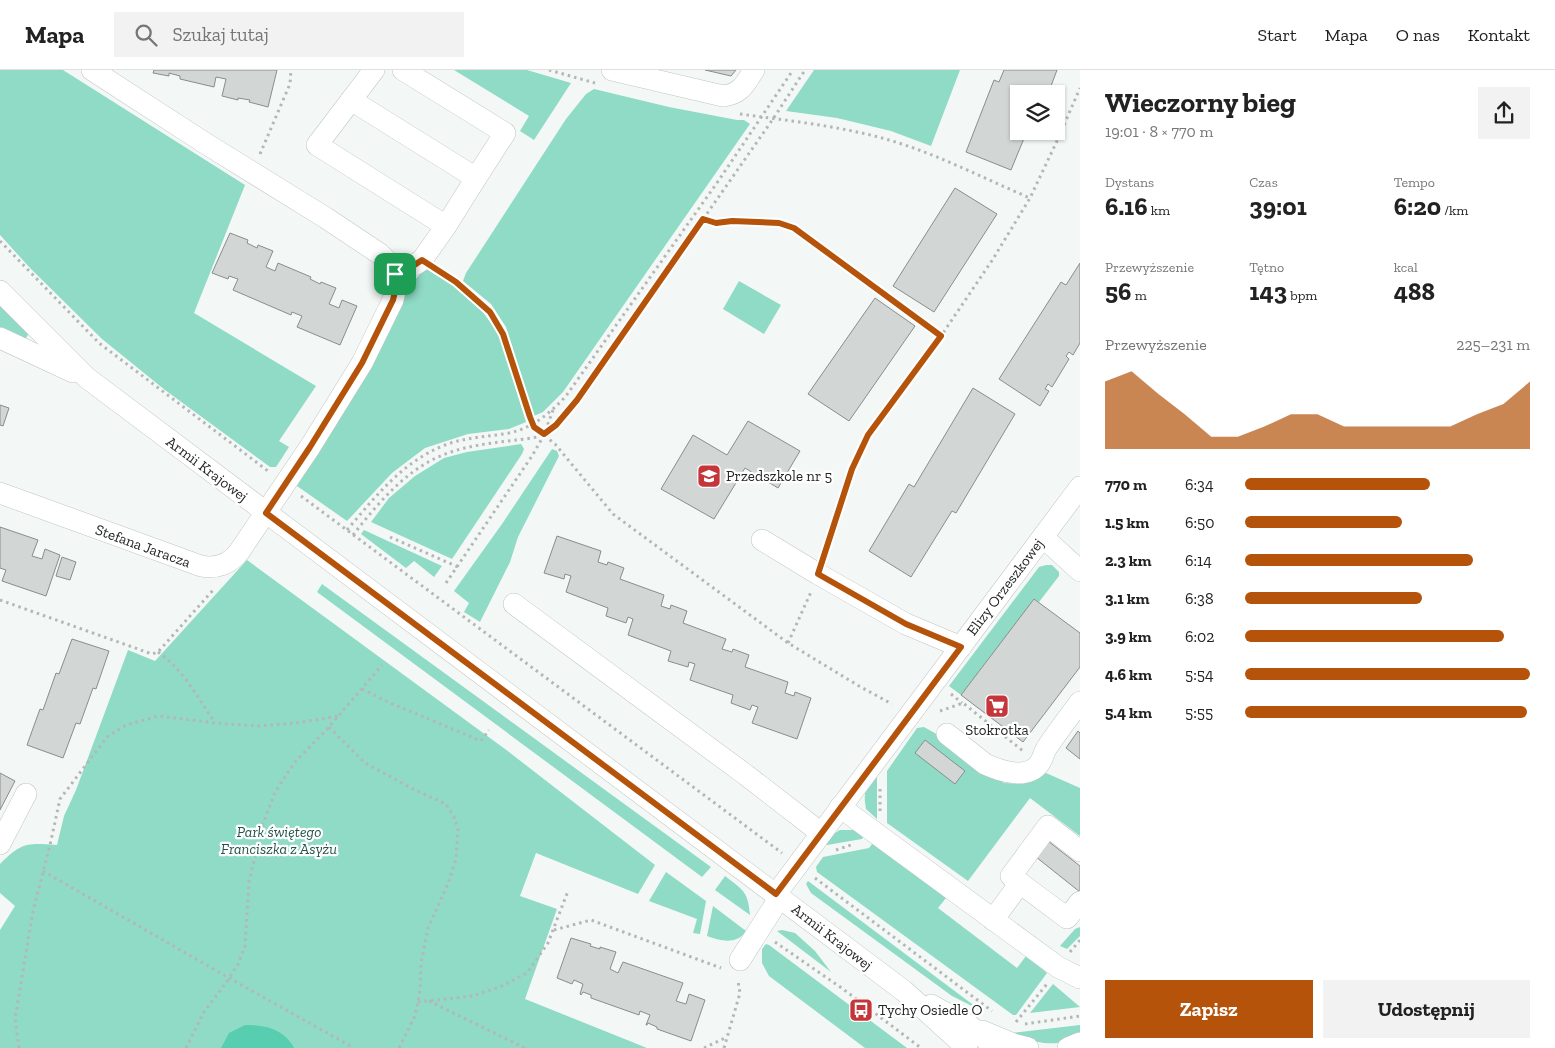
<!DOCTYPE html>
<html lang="pl">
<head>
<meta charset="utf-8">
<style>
	:root { --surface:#fff; --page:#f2f2f2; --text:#222; --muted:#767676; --line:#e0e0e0; --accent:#b45309 }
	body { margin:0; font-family:"Zilla Slab",serif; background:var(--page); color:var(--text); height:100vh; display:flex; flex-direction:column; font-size:19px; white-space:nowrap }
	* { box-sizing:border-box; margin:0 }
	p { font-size:16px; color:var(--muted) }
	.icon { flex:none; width:28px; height:28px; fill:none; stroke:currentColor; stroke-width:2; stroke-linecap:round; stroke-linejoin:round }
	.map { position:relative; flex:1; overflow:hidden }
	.drawer { display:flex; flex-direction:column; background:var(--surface); width:475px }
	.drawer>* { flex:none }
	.buttons { position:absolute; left:1010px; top:15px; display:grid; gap:10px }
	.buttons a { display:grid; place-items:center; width:55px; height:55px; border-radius:0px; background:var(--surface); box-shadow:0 1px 4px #0004; font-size:25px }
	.pin { position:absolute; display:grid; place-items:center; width:42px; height:42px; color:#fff; margin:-21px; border-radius:10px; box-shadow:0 2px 8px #0006 }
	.round { display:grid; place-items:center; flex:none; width:52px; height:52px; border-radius:0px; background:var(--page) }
	.overview { display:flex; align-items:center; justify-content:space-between; height:85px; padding:0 25px }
	h1 { font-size:28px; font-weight:700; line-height:38px }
	.metrics { display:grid; grid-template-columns:repeat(3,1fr); gap:8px; height:85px; padding:5px 25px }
	.metrics div { display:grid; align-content:center }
	.metrics b { font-size:25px; font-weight:700 }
	.metrics small { font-size:14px; font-weight:400 }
	.metrics p { font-size:14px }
	.chart { height:140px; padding:10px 25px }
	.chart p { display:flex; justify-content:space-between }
	.chart svg { width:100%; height:90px; margin-top:5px; fill:var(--accent); opacity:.7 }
	.button { display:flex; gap:10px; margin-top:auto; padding:10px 25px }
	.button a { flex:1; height:58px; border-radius:0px; background:var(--accent); color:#fff; font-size:20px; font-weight:700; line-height:58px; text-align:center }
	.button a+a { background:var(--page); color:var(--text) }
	ul { padding:0 25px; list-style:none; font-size:16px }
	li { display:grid; grid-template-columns:80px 60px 1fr; align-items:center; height:38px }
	li i { height:12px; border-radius:6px; background:var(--accent) }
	header { display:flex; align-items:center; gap:30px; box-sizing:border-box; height:70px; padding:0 25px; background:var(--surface); border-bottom:1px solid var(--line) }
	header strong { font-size:24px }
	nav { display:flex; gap:28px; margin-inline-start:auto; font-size:18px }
	.search { width:350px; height:45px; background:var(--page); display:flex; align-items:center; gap:12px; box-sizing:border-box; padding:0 18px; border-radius:0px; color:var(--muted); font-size:19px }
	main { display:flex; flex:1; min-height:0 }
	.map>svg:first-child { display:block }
	.green { fill:#8fdbc5 }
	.water { fill:#58ceb0 }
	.building { fill:#d2d7d5; stroke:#898d8c }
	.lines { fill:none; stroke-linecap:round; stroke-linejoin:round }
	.minor-casing { stroke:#c1c5c4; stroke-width:22 }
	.path { stroke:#b3b7b5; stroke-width:3; stroke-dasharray:2.5 4; stroke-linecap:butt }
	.minor { stroke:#fff; stroke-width:21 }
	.route-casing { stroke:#fff; stroke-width:10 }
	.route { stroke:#b45309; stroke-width:6 }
	.labels { text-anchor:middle; stroke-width:4.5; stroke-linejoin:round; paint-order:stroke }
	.street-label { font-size:15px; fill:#242625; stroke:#fff }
	.poi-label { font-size:15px; fill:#242625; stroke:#fff; text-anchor:start }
	.park-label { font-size:15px; font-style:italic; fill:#245549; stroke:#fff }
</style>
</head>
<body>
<header>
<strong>Mapa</strong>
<div class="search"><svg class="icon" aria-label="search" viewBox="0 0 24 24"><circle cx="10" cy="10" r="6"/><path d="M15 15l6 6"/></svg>Szukaj tutaj</div>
<nav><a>Start</a><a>Mapa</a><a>O nas</a><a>Kontakt</a></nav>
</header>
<main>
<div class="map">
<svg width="1080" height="978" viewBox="0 0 1080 978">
	<rect width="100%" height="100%" fill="#f3f8f6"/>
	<!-- green -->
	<g class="green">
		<polygon points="0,0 63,0 245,115 194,243 316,316 279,371 289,377 276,397 270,397 165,320 102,269 31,199 0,165"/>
		<polygon points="454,0 527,0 571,13 534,70 520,61 529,46"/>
		<polygon points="814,0 960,0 931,76 891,61 837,48 786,41"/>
		<polygon points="594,19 669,37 737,50 744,50 750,54 563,322 543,342 534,346 506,257 491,234 463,211 466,203 566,49 586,24"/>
		<polygon points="425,198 452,215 482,241 499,264 526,352 509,359 468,364 425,378 392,403 347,451 297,416 403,224"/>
		<polygon points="739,211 781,235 764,264 723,239"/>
		<polygon points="0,231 26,258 28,265 26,268 20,268 0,258"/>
		<polygon points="521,374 524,379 522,384 452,489 371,452 389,428 415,406 444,388 467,382"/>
		<polygon points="552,379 557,381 559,386 518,467 510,492 480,552 464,542 469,533 454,521 502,454"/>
		<polygon points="364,460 442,496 434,507 414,491 406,498 361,464"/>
		<path d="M247,490L505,679L655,795L638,824L536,783L520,826L557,839L525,929L647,978H0V860L15,836L0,823V794C22,772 27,773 57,775L64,746L76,720L128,580L155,591Z"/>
		<polygon points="1046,495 1052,495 1059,502 1059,506 1039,532 1034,529 961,625 949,616 1039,497"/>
		<polygon points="322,514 711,797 702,807 317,522"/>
		<polygon points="924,657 940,666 986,702 1004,713 1023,714 1046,703 1080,718 1080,766 1030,728 968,811 887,753 887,701 917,658"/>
		<path d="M877,707V749L866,739C863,722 865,719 877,707Z"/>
		<polygon points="840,760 853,760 864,765 862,769 827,775 824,773 830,766"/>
		<polygon points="873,773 946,828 938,838 1017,898 1026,886 1047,903 1016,945 1013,945 817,802 816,797 823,787 869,778"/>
		<polygon points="666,802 706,831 700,864 693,863 697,849 649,831"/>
		<path d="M725,806C743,820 748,821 750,845L715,820Z"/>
		<polygon points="808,811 980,940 952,926 811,823 806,814"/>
		<path d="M713,836L746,861C737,875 720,871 707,866Z"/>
		<polygon points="1080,857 1080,866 1067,879 1060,876 1075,859"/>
		<polygon points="782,860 795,863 815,881 831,902 777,861"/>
		<polygon points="766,874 769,875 907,978 865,978 769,906 762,893 762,879"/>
		<polygon points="1053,914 1080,937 1030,943"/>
		<path d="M1080,955V966C1054,978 1038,974 1012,963Z"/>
	</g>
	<!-- water -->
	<path class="water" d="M245,955C265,955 284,959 294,978H221L229,963Z"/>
	<!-- building -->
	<g class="building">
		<polygon points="154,0 277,0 268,37 249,32 250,30 238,28 238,30 222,26 226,9 216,7 214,17 180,9 180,6 169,3 169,6 153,3"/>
		<polygon points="705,0 736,0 731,6"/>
		<polygon points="1004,0 1057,0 1048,24 1019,24 1019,61 1027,61 1011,100 966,82 994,10 999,12"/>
		<polygon points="955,118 997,144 934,242 893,216"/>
		<polygon points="230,163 248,170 247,173 257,178 258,175 273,181 266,197 275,201 278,193 311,207 310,209 320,214 321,212 336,218 329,234 339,238 342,230 357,236 340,275 297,257 302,246 292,242 291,245 233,220 238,209 229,206 228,209 212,203"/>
		<polygon points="1080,193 1080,273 1073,285 1069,282 1066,286 1069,289 1052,317 1048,314 1045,319 1049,321 1040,336 999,309 1061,212 1066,215"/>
		<polygon points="875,228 915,256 849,351 808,324"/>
		<polygon points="973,318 1015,344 956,443 952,441 911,507 869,481 909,414 914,417"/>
		<polygon points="0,335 9,338 3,356 0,355"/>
		<polygon points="748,351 800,381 778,418 745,398 714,449 661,419 693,365 727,385"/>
		<polygon points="0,457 38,470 32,486 42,489 45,479 60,485 46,526 2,511 6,500 0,498"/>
		<polygon points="557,466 601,481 598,492 607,495 608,492 624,498 620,509 664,525 661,536 670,539 671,535 687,541 683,553 726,569 722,579 732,582 733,579 749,585 745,597 788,612 785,623 794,626 795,622 811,628 797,669 752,653 758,637 752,635 750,640 731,633 733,625 690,610 695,594 689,592 688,597 668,591 671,581 628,565 633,549 628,547 626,553 606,546 608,538 566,522 571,506 565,504 564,509 544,503"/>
		<polygon points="62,487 76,492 70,510 56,506"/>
		<polygon points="1034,529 1080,563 1080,597 1023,672 961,625"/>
		<polygon points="72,569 109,581 96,619 93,618 80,654 76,653 63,688 27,675 40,639 43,640 56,603 59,604"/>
		<polygon points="1078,661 1080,663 1080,689 1066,678"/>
		<polygon points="925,670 965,701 955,714 915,683"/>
		<polygon points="0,703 15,711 0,740"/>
		<polygon points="1048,771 1080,796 1080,822 1036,787"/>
		<polygon points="571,868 591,874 590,876 600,879 600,877 616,882 610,899 618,903 623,892 683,913 676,931 686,934 689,924 705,930 691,971 657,959 657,957 648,953 647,955 646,955 650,945 640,941 639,945 591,928 591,925 583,922 581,925 580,924 583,914 574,910 572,914 557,908"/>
	</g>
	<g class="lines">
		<!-- minor casing -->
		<g class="minor-casing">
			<g id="minor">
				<polyline points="374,0 317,75 446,156 422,190 416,194 395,203"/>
				<path d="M612,0L723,26C741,24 745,14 754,0"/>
				<polyline points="351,30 476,108 505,63 403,0"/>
				<polyline points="446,156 476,108"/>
				<polyline points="0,221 87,308 904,921 967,978"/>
				<polyline points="0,268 73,302"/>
				<path d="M0,423L201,496C216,499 230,494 239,482L310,377L362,293L393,230L396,217L395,203L388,192L380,184L326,148L208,75L92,0"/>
				<polyline points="1043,467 1080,501"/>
				<polyline points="762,470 818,504 906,554 961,577"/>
				<polyline points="514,534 746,705 821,763"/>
				<path d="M947,664L985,694C1000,701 1027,710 1039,694C1043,689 1044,681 1048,676C1058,661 1069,647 1080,632"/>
				<polyline points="840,737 1058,897 1080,908"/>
				<polyline points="0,774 26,724"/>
				<polyline points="1020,813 1011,806 1048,756 1080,781"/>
				<polyline points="776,824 1080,417"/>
				<polyline points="993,850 1020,813 1067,848 1080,832"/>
				<polyline points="740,890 780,827"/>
				<polyline points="931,935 970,956 996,978"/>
				<polyline points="982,961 1013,974 1028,978"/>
				<polyline points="1068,978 1080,973"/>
			</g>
		</g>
		<!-- path -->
		<g class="path">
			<polyline points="549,0 595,13"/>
			<path d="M740,44C790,51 841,56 889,70C937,84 983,108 1030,128"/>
			<polyline points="260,84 290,14 291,0"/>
			<polyline points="703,149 716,153 732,151 779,153 794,158 941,266"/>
			<polyline points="0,171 99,273 268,401"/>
			<polyline points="440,202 456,213 490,242 503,264 530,347 534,357 555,374 613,444 788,573 859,616 892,634"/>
			<polyline points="301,426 782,783"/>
			<path d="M347,460C376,426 402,392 445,375C466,367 487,367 509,363C533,358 550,343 566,326L719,110L793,0"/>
			<path d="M353,465C379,432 408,397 448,383C470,375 493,373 516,370C525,369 538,368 545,364C558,356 567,341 577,330L773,49L805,0"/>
			<polyline points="390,467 458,497"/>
			<polyline points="824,483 852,399 868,365 941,266 993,189 1030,128 1057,71 1080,18"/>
			<polyline points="446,513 532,386 544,365 553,340"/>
			<polyline points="0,530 152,584 158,582 214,519"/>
			<polyline points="788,573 811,522"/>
			<path d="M158,582C183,599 198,628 215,653"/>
			<polyline points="362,619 388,632 481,671 489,660"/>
			<polyline points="951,624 962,633"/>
			<polyline points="940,641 963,633 1023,681"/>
			<polyline points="329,657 365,693 415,720 446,734 454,747 458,759 456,789 448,814 428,858 421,894 420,921 415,946 399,978"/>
			<polyline points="880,741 880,719"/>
			<polyline points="836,780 854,774"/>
			<polyline points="43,801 229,908 354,978"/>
			<polyline points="815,808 992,941"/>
			<polyline points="554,860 591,850 721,898"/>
			<polyline points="775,872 843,919 921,978"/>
			<polyline points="1070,882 1080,870"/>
			<polyline points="429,931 525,978"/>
			<polyline points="418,932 473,926 502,916 527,903 548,873 568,821"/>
			<polyline points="1016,952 1047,914"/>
			<polyline points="1025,954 1080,946"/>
			<polyline points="19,978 15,948 19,925 33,841 50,775 60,729 107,667 126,655 159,646 215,653 256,656 296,653 339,646"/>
			<polyline points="186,978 204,942 226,913 238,894 245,876 249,812 262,757 275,722 295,692 329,657 382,595"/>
			<polyline points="704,978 727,967"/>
			<polyline points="724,978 740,923 738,911"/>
		</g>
		<!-- minor -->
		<use href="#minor" class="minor"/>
	</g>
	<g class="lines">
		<!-- route casing -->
		<g class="route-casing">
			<polygon id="route" points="703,149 716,153 732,151 779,153 794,158 941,266 868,365 852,399 818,504 906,554 961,577 776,824 266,443 310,377 362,293 393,230 396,217 395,204 416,194 422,190 456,212 490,242 503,264 530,347 534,357 544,364 556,355 577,330"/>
		</g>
		<!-- route -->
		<use href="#route" class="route"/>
	</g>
	<!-- icons -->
	<defs>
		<g id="school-square" transform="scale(1.25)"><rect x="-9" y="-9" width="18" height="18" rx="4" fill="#c5363b" stroke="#fff"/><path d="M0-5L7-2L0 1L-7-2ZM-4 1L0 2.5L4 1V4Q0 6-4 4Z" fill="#fff"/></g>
		<g id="supermarket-square" transform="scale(1.25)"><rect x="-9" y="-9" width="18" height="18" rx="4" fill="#c5363b" stroke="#fff"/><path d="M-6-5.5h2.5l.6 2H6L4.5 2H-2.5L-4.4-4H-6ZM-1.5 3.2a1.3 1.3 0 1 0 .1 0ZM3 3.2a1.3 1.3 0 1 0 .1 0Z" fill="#fff"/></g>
		<g id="bus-square" transform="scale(1.25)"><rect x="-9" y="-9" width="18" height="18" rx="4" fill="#c5363b" stroke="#fff"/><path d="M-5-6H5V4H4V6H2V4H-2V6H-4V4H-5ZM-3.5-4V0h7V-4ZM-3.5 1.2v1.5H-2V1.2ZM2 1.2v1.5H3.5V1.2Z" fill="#fff"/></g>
	</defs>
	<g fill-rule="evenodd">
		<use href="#school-square" x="709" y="406"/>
		<use href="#supermarket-square" x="997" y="636"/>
		<use href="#bus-square" x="861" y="940"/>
	</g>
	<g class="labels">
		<!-- street labels -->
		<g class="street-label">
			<text transform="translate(207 399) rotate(37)" y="5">Armii Krajowej</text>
			<text transform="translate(143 476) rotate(20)" y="5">Stefana Jaracza</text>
			<text transform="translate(1005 517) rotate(-53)" y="5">Elizy Orzeszkowej</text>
			<text transform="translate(832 867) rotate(38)" y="5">Armii Krajowej</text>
		</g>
		<!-- poi labels -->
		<g class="poi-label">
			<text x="726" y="411">Przedszkole nr 5</text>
			<text x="997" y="665" text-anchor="middle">Stokrotka</text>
			<text x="878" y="945">Tychy Osiedle O</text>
		</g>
		<!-- park labels -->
		<g class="park-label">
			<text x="279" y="767">Park świętego<tspan x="279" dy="17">Franciszka z Asyżu</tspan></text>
		</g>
	</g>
</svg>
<div class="buttons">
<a><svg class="icon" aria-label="layers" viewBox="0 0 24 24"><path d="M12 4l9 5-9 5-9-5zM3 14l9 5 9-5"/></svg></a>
</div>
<div class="pin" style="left:395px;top:204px;background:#1e9e55"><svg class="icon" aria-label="arrive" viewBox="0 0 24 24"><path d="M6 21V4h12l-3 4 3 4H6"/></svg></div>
</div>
<section class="drawer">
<div class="overview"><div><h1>Wieczorny bieg</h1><p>19:01 · 8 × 770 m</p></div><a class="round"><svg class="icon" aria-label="share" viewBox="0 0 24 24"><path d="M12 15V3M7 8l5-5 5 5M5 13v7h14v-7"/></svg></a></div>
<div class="metrics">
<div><p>Dystans</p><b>6.16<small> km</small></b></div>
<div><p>Czas</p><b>39:01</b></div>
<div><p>Tempo</p><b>6:20<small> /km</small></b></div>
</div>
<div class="metrics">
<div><p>Przewyższenie</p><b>56<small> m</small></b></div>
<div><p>Tętno</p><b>143<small> bpm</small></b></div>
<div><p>kcal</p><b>488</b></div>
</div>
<div class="chart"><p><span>Przewyższenie</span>225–231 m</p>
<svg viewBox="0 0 160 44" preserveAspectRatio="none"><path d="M0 44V11L10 6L20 17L30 27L40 38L50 38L60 33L70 27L80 27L90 33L100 33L110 33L120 33L130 33L140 27L150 22L160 11V44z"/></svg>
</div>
<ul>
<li><b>770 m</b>6:34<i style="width:65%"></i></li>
<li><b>1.5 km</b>6:50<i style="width:55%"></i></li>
<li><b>2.3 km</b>6:14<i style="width:80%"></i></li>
<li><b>3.1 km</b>6:38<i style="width:62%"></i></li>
<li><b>3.9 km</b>6:02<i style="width:91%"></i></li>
<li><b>4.6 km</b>5:54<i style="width:100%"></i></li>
<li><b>5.4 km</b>5:55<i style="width:99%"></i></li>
</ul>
<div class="button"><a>Zapisz</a><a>Udostępnij</a></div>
</section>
</main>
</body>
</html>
